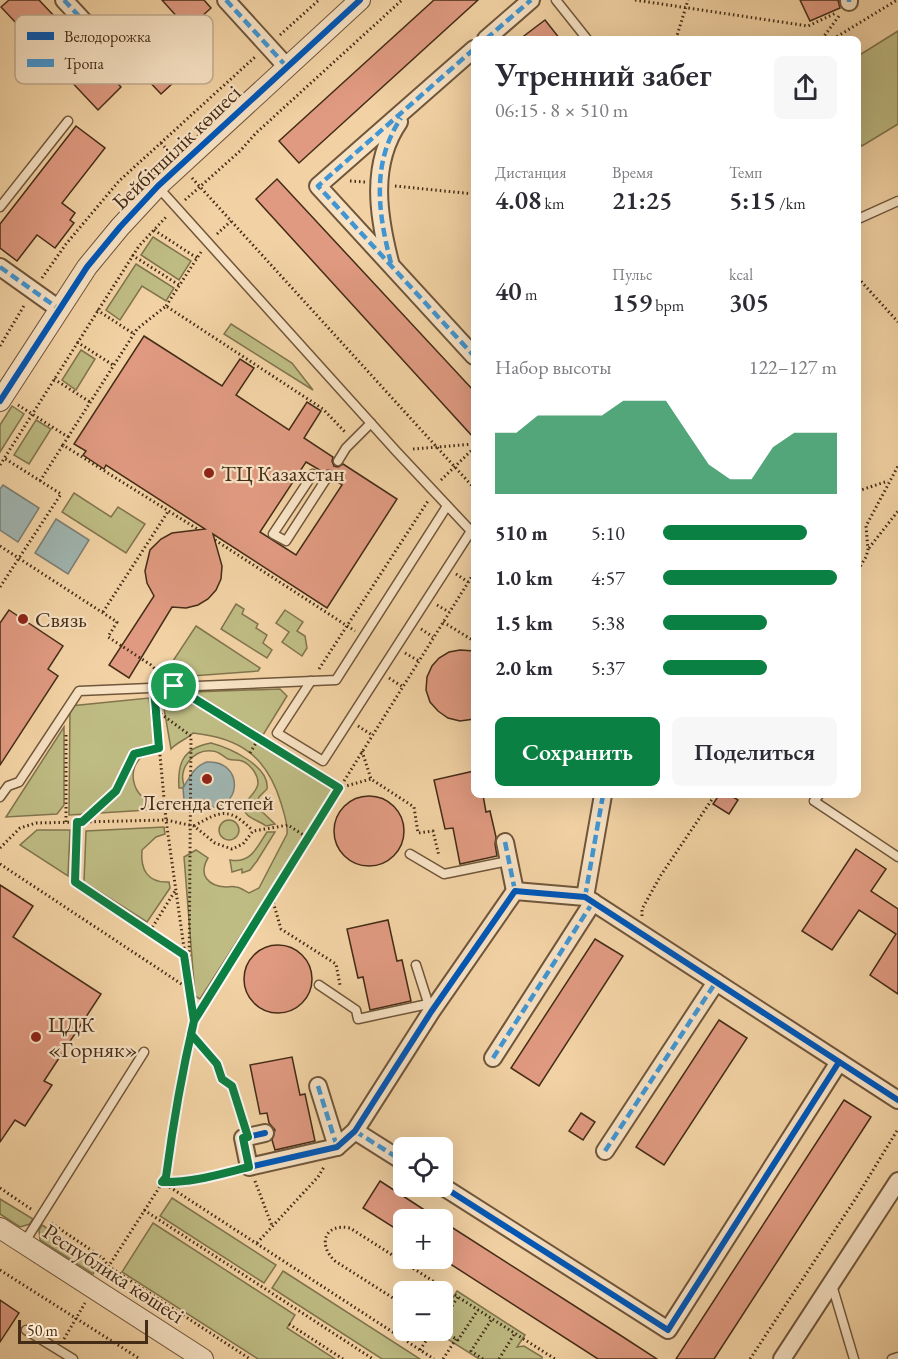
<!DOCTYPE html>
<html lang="ru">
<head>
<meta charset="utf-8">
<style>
	:root { --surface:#fff; --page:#f7f7f7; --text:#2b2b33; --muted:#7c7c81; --accent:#0b8043 }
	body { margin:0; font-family:"EB Garamond",serif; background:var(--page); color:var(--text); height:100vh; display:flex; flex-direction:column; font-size:22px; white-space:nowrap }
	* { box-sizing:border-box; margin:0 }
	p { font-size:20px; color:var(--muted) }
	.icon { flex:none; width:33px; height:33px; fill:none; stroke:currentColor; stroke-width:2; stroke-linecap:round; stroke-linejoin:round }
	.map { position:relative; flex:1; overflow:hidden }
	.details { position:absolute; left:471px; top:36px; width:390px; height:762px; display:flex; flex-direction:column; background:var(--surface); border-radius:9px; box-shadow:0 6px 24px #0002 }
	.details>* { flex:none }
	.fabs { position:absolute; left:393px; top:1137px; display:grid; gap:12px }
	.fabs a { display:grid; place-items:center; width:60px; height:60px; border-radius:9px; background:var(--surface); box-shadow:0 6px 24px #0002; font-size:30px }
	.scale { position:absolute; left:18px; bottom:15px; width:130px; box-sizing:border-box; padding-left:6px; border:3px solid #442c17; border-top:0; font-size:16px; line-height:21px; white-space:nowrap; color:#442c17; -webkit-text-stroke:4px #f7e2c4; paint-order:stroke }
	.pin { position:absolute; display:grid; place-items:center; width:51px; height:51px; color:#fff; margin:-26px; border:3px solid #fff; border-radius:50%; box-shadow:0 2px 6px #0007 }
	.round { display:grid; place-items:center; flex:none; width:63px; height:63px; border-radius:9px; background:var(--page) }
	.headline { display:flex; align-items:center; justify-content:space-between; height:102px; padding:0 24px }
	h1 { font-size:33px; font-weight:600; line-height:45px }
	.metrics { display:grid; grid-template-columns:repeat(3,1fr); gap:9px; height:102px; padding:6px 24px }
	.metrics div { display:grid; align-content:center }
	.metrics b { font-size:26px; font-weight:600 }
	.metrics small { font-size:16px; font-weight:400 }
	.metrics p { font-size:16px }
	.chart { height:168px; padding:12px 24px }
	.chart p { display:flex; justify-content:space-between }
	.chart svg { width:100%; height:108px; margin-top:6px; fill:var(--accent); opacity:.7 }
	.cta { display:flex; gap:12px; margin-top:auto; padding:12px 24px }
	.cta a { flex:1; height:69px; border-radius:9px; background:var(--accent); color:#fff; font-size:24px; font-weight:600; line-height:69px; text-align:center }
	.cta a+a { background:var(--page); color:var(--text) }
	ul { padding:0 24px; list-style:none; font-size:20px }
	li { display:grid; grid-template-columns:96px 72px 1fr; align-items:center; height:45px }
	li i { height:15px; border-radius:8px; background:var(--accent) }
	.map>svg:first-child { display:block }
	.green { fill:#bebb83; stroke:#81744d; stroke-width:1.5 }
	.water { fill:#9fb5b1; stroke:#7b7e73; stroke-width:1.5 }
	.building { fill:#e09a81; stroke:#442c17; stroke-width:1.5; fill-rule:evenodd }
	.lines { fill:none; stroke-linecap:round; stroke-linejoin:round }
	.service-casing { stroke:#70563a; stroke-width:11 }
	.minor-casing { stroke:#70563a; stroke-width:20 }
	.tertiary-casing { stroke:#70563a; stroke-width:22 }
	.path { stroke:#442c17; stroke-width:3; stroke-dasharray:1.5 3; stroke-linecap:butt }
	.service { stroke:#f7e2c4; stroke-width:8 }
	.minor { stroke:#f7e2c4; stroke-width:16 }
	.tertiary { stroke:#f7e2c4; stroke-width:20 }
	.quiet { stroke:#4096d4; stroke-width:4.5; stroke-dasharray:9 4.5; stroke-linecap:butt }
	.cycleway-casing { stroke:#f7e2c4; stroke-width:10 }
	.cycleway { stroke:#0057b8; stroke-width:6 }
	.route-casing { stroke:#fff; stroke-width:12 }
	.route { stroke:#0b8043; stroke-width:8 }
	.poi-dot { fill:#8f2418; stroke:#f7e2c4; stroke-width:2 }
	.labels { text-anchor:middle; stroke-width:4.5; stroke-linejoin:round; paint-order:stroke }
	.street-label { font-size:22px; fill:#442c17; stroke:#f7e2c4 }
	.poi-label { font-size:22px; fill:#442c17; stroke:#f7e2c4; text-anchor:start }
	.key { fill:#f7e2c4; stroke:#c1ab90; stroke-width:1.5 }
	.key-label { font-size:16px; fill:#442c17 }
</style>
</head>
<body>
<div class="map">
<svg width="898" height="1359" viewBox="0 0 898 1359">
	<rect width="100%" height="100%" fill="#f2d2a4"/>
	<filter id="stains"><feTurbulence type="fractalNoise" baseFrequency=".00333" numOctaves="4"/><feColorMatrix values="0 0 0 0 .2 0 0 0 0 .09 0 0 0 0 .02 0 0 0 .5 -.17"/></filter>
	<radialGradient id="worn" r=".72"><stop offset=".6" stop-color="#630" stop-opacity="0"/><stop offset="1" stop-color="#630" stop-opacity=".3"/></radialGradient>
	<!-- green -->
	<g class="green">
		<polygon points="898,31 898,124 862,146 858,141 858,56"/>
		<polygon points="153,237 191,261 179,280 141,255"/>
		<polygon points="136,264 174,288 166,301 142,286 120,320 106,310"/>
		<polygon points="231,324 292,363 313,390 224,334"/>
		<polygon points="81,350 95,359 76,390 62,380"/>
		<polygon points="12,406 24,414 0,452 0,425"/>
		<polygon points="36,420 51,429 29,464 14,455"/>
		<polygon points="74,493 111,517 118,507 145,524 126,553 62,512"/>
		<polygon points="236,604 244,609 242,614 258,624 256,628 267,635 263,643 272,650 267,658 221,629"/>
		<polygon points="285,610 303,622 297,631 305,636 307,648 302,656 282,642 289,632 276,623"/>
		<polygon points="196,626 260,668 258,671 178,677 167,670"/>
		<polygon points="280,689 287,696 263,735 193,692"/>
		<path d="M183,695L334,790L200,999L195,996L184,857L196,850L208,858C198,875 208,886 226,887C229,887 233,886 236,887C240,887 245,891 249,893L259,888L287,834C288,823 284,814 281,803C267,757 241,738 193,733C189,738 177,742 171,749L162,697Z"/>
		<path d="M149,698L155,751C121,757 129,806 163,803V809L69,815L70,706Z"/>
		<polygon points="64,727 64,805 57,814 6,817"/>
		<path d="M211,743C230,748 270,766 267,789L259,797L256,806L275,824L266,826C257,819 245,819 243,806C247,799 258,791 258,783C258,774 250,764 242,761C237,759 233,761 228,759C222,756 219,751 212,751C194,749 178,768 184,785L183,788H179C177,762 184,748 211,743Z"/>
		<circle cx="229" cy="830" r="10"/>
		<path d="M164,827L165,834L156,837L142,850C140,870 148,883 169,882L170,888L147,922L84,882L86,831Z"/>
		<polygon points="37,830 70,830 68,876 20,845"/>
		<path d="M267,832H275L257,861L250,870L242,873V869L232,872L230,860C251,864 257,847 267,832Z"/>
		<polygon points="172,1198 276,1265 264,1283 160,1216"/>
		<polygon points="0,1199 33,1219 30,1224 20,1227 0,1214"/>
		<polygon points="153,1223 295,1315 287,1328 335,1359 258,1359 122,1272"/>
		<polygon points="42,1225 100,1263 93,1274 40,1240 39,1230"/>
		<polygon points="283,1271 420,1359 382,1359 272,1288"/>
		<polygon points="457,1291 525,1335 517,1347 524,1346 542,1357 542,1359 479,1359 435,1331 442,1330 443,1313"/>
	</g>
	<!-- water -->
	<g class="water">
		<polygon points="3,485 39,508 18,542 0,530 0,489"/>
		<polygon points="56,519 89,540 68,574 35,553"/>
		<path d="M207,762C245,760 243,813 204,807C196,805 190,808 184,800L183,788C190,777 194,766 207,762Z"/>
	</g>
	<!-- building -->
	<g class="building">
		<polygon points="9,0 39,0 121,87 98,110 1,7"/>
		<polygon points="162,0 204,0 211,8 188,29"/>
		<polygon points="434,0 478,0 299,163 279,141"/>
		<polygon points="800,0 838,0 840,8 810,21"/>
		<polygon points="545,20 560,39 520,39"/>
		<polygon points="182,43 198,60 161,94 145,77"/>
		<polygon points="76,126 105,148 62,203 75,213 70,220 74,223 55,248 37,235 17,261 0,248 0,224"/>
		<polygon points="277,179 474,391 474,438 256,199"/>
		<path d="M144,336L222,386L240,359L254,368L236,395L289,430L307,402L321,411L304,438L333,457L332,461L334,466L338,467L343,464L397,499L327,608L213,534L222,566L221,579L216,590L208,599L198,605L186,608L172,607L129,678L109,665L154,596L147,583L145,571L150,550L161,539L172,533L205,529L106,465L104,469L83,455L86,451L74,444ZM306,462L323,472L328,470L332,471L334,476L333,479L342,485L296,555L260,532Z"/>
		<polygon points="9,610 63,646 48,669 58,676 0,765 0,623"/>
		<polygon points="460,650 474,651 474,719 460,721 448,718 438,711 430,702 426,690 427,677 432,666 439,658 449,652"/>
		<polygon points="474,771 474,795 483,795 486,812 490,811 496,837 495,844 497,856 460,864 453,828 445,829 434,780"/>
		<polygon points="719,795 730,795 738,800 729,814 713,804"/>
		<circle cx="369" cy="831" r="35"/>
		<polygon points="856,849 886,869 871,891 898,909 898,994 870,975 896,934 859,910 832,950 802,931"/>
		<polygon points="0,885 33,906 13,937 101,994 44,1081 52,1085 25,1126 15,1120 0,1142"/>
		<polygon points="388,920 397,961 402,960 411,1001 370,1010 363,977 358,978 347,929"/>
		<polygon points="595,939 623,956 539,1086 511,1068"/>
		<circle cx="278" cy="979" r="34"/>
		<polygon points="719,1020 747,1038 664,1165 636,1147"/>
		<polygon points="292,1057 300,1095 305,1094 315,1141 275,1150 272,1140 275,1130 269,1123 267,1113 260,1114 250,1065"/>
		<polygon points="844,1100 871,1117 714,1359 676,1359"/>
		<polygon points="581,1113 595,1122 583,1140 569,1131"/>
		<polygon points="380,1181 403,1196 440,1220 404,1220 404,1234 363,1208"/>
		<polygon points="442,1221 620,1335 657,1359 598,1359 441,1258"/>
		<polygon points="0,1300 19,1313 0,1342"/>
	</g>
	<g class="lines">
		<!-- service casing -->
		<g class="service-casing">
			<g id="service">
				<polyline points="556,0 587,39"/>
				<polyline points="158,187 396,451 471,531 323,761 277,733 311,681"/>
				<polyline points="0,207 68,121"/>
				<polyline points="858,219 898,201"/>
				<polyline points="338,461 346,448 371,423"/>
				<polyline points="313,474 273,534 286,541 328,476"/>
				<polyline points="819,795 814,801 898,857"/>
				<polyline points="0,797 8,786 19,782 79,691 336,680 447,506"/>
				<polyline points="410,854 444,874 508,861"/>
				<polyline points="416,965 430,1009"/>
				<polyline points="319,985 356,1010 358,1019 428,1004"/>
				<polyline points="24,1243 144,1052"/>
				<polyline points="832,1285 854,1359"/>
				<polyline points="26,1330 73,1359"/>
				<polyline points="892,1359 898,1357"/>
			</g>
		</g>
		<!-- minor casing -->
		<g class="minor-casing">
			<g id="minor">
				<polyline points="64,0 129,70"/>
				<polyline points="226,0 287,67"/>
				<polyline points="849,0 849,2"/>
				<polyline points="486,39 531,0"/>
				<polyline points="474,49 318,186 474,356"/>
				<path d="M390,262C378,215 370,164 399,122"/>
				<polyline points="0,267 59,309"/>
				<polyline points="505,842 515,891"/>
				<polyline points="585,897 603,795"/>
				<polyline points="493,1058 593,902"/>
				<polyline points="318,1086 337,1147"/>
				<polyline points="355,1131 404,1162"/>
				<polyline points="265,1133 243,1138 249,1167 337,1147 355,1131 431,1012 515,891 585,897 898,1100"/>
				<polyline points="605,1151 716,982"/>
				<polyline points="442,1186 668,1330 839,1062"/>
				<polyline points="782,1359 898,1181"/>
			</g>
		</g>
		<!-- tertiary casing -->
		<g class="tertiary-casing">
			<g id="tertiary">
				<polyline points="0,401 87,267 120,227 158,186 360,0"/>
				<polyline points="0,1228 203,1359"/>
			</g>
		</g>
		<!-- path -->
		<g class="path">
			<polyline points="635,0 808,26 836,13"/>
			<polyline points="280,35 319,0"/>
			<polyline points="676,39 688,0"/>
			<polyline points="822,39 839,16"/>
			<polyline points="833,39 897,0"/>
			<polyline points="161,143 170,153"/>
			<polyline points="192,178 474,488"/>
			<polyline points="350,181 365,182"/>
			<polyline points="395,186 474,194"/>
			<polyline points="185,200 241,150 256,133 402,0"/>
			<polyline points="154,230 197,258"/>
			<polyline points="217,234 231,221"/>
			<polyline points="132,255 179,285"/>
			<polyline points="42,278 66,244 119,181 255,57"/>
			<polyline points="858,278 898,322"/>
			<polyline points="166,306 201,252"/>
			<polyline points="97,310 134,334"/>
			<polyline points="77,342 113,365"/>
			<polyline points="0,346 25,304"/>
			<polyline points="54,379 90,402"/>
			<polyline points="18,405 68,437 63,445 199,530"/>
			<polyline points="68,437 137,329 166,306 323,409 345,432"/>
			<polyline points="413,449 474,444"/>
			<polyline points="0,465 139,246 167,216"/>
			<polyline points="441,480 474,448"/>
			<polyline points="40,481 63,445"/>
			<polyline points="858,491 888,481"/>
			<polyline points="215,540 355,631"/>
			<polyline points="0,546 117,622 108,637 151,665 161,675"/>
			<polyline points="869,548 898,511"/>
			<polyline points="858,570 866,557 868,550 866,526 898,466"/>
			<polyline points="456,574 468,582"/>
			<polyline points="0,587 61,494 4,458"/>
			<polyline points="437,605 449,612"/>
			<polyline points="103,612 169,510"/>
			<polyline points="443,622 474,641"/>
			<polyline points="421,629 433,637"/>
			<polyline points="405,653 419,661"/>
			<polyline points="319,669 428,501"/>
			<polyline points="389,678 403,687"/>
			<polyline points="196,699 269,745"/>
			<polyline points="155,701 166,820 194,1019"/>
			<polyline points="157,711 191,736 189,976"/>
			<polyline points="358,726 372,735"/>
			<polyline points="362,751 371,779 414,807 418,833 433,831 439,856"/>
			<polyline points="250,753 259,738"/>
			<polyline points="316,773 339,788 371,779"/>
			<polyline points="83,821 115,791 134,754 159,748"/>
			<polyline points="66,822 66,735"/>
			<polyline points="77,822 75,882 183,954"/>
			<path d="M194,826C222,810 229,807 253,831"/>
			<polyline points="0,848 20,828 36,823 166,820 194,826 215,843 232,849 243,844 253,831 288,825 308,838"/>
			<polyline points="0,864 189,989"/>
			<polyline points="272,898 281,929 336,964 340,985"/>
			<polyline points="642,916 642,909 661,875 715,795"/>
			<polyline points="150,931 175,891"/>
			<polyline points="191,1035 217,1064 222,1079 232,1086 243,1121"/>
			<polyline points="255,1181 272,1226"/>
			<polyline points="162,1182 434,1359"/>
			<polyline points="164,1182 189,1182 234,1171"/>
			<polyline points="0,1188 31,1209"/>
			<polyline points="144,1210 373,1359"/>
			<polyline points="51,1223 103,1258 108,1266 250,1359"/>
			<polyline points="257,1243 318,1177 324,1167"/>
			<polyline points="0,1270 140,1359"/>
			<polyline points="103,1275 166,1177 183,1071 194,1021 474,573"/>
			<path d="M404,1305L335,1261C317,1244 325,1223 350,1228L555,1359"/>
			<polyline points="442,1321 458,1297"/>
			<polyline points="289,1324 343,1359"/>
			<polyline points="442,1330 458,1340 478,1310"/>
			<polyline points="64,1339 85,1303"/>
			<polyline points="420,1350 433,1330"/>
			<polyline points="443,1359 456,1339"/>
			<polyline points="483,1359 471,1351 492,1319"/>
			<polyline points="499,1359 515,1333"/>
			<polyline points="750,1359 856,1198 898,1129"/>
		</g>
		<!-- service -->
		<use href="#service" class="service"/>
		<!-- minor -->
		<use href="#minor" class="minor"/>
		<!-- tertiary -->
		<use href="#tertiary" class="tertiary"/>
		<!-- quiet -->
		<g class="quiet">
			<polyline points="64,0 129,70"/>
			<polyline points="226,0 287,67"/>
			<polyline points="849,0 849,2"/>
			<polyline points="486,39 531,0"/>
			<polyline points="474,49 318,186 474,356"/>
			<path d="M391,263C378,213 371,163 401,118"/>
			<polyline points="0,267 59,309"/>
			<polyline points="505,842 515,891"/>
			<polyline points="585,897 603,795"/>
			<polyline points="493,1058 593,902"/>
			<polyline points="318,1086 337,1147"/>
			<polyline points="355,1131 404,1162"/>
			<polyline points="605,1151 716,982"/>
		</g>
		<!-- cycleway casing -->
		<g class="cycleway-casing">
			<g id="cycleway">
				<polyline points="0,401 87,267 120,227 158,186 360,0"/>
				<polyline points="265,1133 243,1138 249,1167 337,1147 355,1131 431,1012 515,891 585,897 898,1100"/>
				<polyline points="442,1186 668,1330 839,1062"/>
			</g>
		</g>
		<!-- cycleway -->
		<use href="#cycleway" class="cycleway"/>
	</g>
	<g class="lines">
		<!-- route casing -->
		<g class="route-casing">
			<path id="route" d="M174,686L154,688L159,748L134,754L116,791L82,822H77L75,882L184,955L194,1021L191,1034L217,1064L222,1079L232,1086L248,1137L243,1138L249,1167C220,1174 192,1183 162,1182L166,1177C173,1124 182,1072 194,1021L339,788L174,686"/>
		</g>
		<!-- route -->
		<use href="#route" class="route"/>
	</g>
	<!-- markers -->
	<g class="poi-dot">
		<circle cx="209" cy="473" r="6"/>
		<circle cx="23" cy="619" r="6"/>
		<circle cx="207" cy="779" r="6"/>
		<circle cx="36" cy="1037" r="6"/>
	</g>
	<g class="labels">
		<!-- street labels -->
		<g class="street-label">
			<text transform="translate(176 147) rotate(-44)" y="8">Бейбітшілік көшесі</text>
			<text transform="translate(114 1273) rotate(33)" y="8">Республика көшесі</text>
		</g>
		<!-- poi labels -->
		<g class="poi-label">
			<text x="221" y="481">ТЦ Казахстан</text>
			<text x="35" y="627">Связь</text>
			<text x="207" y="810" text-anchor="middle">Легенда степей</text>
			<text x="48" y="1032">ЦДК<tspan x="48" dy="25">«Горняк»</tspan></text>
		</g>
	</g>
	<!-- legend -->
	<rect x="15" y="15" width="198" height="69" rx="9" class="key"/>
	<rect x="27" y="32" width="27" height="8" fill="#0057b8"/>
	<rect x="27" y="59" width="27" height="8" fill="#4096d4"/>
	<g class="key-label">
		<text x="64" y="42">Велодорожка</text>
		<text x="64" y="69">Тропа</text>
	</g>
	<rect width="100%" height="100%" filter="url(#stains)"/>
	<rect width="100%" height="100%" fill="url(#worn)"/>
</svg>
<div class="fabs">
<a><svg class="icon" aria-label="locate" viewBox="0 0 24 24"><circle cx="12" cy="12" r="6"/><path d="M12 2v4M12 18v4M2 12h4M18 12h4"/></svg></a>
<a>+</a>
<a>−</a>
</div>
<div class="scale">50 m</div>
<div class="pin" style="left:174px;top:686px;background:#1e9e55"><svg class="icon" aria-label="arrive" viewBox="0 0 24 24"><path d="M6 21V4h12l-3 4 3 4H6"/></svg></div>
<section class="details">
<div class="headline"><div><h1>Утренний забег</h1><p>06:15 · 8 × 510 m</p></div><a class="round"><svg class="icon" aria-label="share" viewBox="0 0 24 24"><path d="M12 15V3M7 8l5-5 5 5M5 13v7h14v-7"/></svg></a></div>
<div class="metrics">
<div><p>Дистанция</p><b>4.08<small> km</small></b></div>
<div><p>Время</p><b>21:25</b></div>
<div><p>Темп</p><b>5:15<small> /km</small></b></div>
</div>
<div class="metrics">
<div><b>40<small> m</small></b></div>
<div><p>Пульс</p><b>159<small> bpm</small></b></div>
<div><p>kcal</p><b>305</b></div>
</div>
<div class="chart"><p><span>Набор высоты</span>122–127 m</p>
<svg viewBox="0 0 160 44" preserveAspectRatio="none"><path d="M0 44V19L10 19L20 12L30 12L40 12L50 12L60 6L70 6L80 6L90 19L100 32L110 38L120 38L130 25L140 19L150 19L160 19V44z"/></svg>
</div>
<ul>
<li><b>510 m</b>5:10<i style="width:83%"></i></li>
<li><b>1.0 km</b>4:57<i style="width:100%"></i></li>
<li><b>1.5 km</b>5:38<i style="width:60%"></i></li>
<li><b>2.0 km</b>5:37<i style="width:60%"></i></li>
</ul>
<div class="cta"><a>Сохранить</a><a>Поделиться</a></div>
</section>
</div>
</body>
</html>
